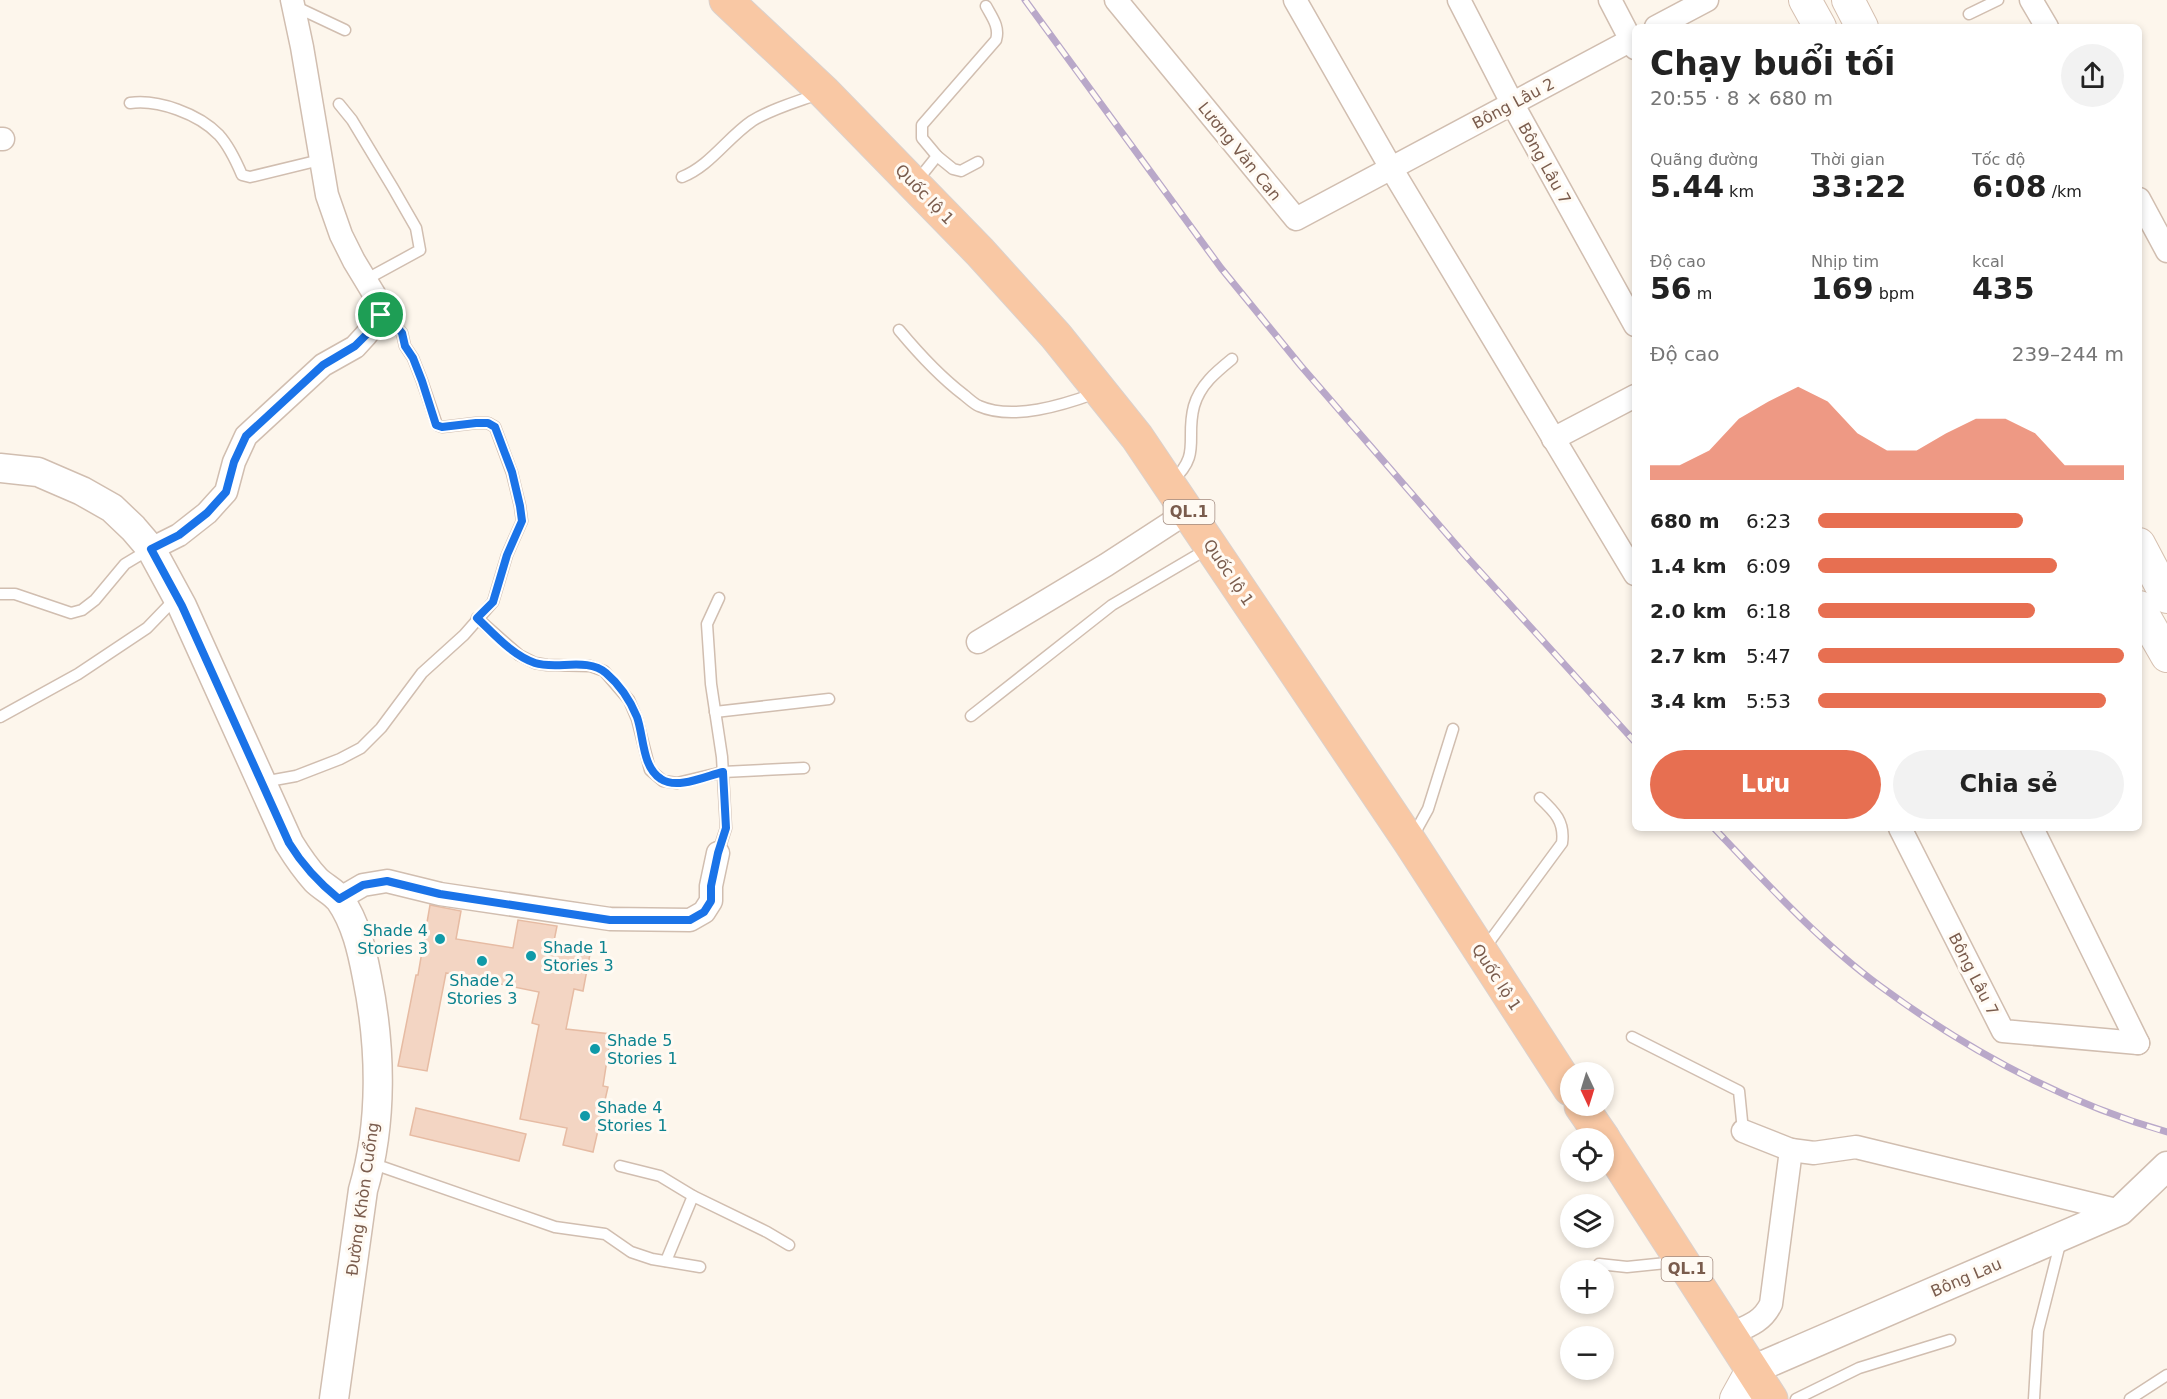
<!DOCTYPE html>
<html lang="vi">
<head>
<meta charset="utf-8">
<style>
	:root { --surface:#fff; --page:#f2f2f2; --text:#222; --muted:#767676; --accent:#e76f51 }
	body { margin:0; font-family:"DejaVu Sans",sans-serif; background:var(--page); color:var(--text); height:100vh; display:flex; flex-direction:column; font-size:22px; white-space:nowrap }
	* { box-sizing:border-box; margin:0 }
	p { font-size:20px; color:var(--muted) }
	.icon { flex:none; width:33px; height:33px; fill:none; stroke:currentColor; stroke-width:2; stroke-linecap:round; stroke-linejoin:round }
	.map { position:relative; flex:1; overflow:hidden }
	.sheet { position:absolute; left:1632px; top:24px; width:510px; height:807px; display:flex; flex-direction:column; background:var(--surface); border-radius:9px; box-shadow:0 3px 9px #0003 }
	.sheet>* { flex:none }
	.needle { width:39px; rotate:176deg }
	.tools { position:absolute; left:1560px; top:1062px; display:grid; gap:12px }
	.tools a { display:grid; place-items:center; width:54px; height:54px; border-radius:50%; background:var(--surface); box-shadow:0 3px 9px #0003; font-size:30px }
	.pin { position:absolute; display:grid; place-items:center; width:51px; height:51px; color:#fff; margin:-26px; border:3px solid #fff; border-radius:50%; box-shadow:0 2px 6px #0007 }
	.round { display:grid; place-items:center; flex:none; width:63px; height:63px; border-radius:32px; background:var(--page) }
	.summary { display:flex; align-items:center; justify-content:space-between; height:102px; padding:0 18px }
	h1 { font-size:33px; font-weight:700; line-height:45px }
	.metrics { display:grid; grid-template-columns:repeat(3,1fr); gap:9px; height:102px; padding:6px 18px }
	.metrics div { display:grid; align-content:center }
	.metrics b { font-size:30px; font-weight:700 }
	.metrics small { font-size:16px; font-weight:400 }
	.metrics p { font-size:16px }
	.chart { height:168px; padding:12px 18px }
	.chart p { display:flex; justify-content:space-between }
	.chart svg { width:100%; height:108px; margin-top:6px; fill:var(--accent); opacity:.7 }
	.button { display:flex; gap:12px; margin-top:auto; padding:12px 18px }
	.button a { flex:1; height:69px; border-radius:36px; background:var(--accent); color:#fff; font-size:24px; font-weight:700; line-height:69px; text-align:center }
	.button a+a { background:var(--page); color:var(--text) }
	ul { padding:0 18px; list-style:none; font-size:20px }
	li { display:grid; grid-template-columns:96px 72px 1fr; align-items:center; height:45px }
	li i { height:15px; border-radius:8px; background:var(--accent) }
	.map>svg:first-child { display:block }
	.building { fill:#f3d5c3; stroke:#e6bba3; stroke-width:1.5 }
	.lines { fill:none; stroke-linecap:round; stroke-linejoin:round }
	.service-casing { stroke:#d1beb0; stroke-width:13 }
	.minor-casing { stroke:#d1beb0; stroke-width:25 }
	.tertiary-casing { stroke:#d1beb0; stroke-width:31 }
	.secondary-casing { stroke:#d6c0b0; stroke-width:34 }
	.trunk-casing { stroke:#dad1cd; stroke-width:35 }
	.service { stroke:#fff; stroke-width:10 }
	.minor { stroke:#fff; stroke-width:22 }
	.tertiary { stroke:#fff; stroke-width:28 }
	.secondary { stroke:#fff; stroke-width:32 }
	.trunk { stroke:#f9c8a4; stroke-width:33 }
	.rail-casing { stroke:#b9a8c9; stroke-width:7 }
	.rail { stroke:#fffaf3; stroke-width:4.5; stroke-dasharray:14; stroke-linecap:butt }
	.route-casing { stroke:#fff; stroke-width:12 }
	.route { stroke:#1a73e8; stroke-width:8 }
	.culture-dot { fill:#0f9aa8; stroke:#fffaf3; stroke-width:2 }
	.labels { text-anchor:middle; stroke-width:6; stroke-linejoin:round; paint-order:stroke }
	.shield { fill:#fffaf3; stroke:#a28b7f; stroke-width:1.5 }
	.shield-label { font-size:15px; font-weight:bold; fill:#7a5c4d }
	.street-label { font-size:16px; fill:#7a5c4d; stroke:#fffaf3 }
	.culture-label { font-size:16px; fill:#0d838f; stroke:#fffaf3; text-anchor:start }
</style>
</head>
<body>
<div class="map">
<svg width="2167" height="1399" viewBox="0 0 2167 1399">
	<rect width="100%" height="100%" fill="#fdf6ec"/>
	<!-- building -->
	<g class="building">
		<polygon points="430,905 461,911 456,939 513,948 518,920 557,926 553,946 590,954 583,991 574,989 566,1029 611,1034 603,1086 608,1087 593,1152 563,1145 567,1128 520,1119 539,1025 532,1023 539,992 446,973 427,1071 398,1066 416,975 418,975"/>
		<polygon points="416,1108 526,1134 519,1161 410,1135"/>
	</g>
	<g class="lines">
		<!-- service casing -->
		<g class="service-casing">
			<g id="service">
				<polyline points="294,6 345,30"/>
				<polyline points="1969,14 1998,0"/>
				<path d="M130,103C158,99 199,114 219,135C229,146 236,161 242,175L250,177L320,160"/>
				<polyline points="339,104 352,120 393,188 416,228 420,250 365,280"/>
				<polyline points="937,156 953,169 961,171 978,162"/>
				<path d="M682,177C710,166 727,138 752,121C771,109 796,102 818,94"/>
				<path d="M917,181L937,156L922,138V125L996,40C1000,27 992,17 986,6"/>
				<path d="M899,330C919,354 939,376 964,395C969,399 974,404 979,406C1013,421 1063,405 1096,393"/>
				<path d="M1172,481C1202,454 1185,439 1194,406C1200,385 1216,372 1232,359"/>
				<polyline points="0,594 15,594 71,613 82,610 95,600 125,564 150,549"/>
				<polyline points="477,618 519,655 535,663 547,665 590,666 604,671 629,700 637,719 650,770 663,781 677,783 723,772 804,768"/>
				<polyline points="715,712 829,699"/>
				<polyline points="971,716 1112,605 1209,548"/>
				<polyline points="0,717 78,674 147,628 175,599"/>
				<polyline points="263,782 296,776 340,759 361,748 381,728 422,673 464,635 493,602 507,555 522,521 520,506 512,473 495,427 488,423 476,423 442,427 437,425 422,381 413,358 405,346 402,333 396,326 381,315"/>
				<polyline points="1412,838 1428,809 1453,729"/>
				<polyline points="718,853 726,828 722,757 711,684 707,624 719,598"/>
				<path d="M1484,949L1562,843C1565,822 1555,812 1540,798"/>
				<polyline points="1632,1037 1739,1091 1743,1131"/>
				<polyline points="371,1163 555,1227 605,1234 631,1252 652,1259 700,1267"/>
				<polyline points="620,1166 660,1176 693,1196 767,1232 789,1245"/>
				<polyline points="666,1261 693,1196"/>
				<polyline points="1599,1264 1627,1267 1676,1262"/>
				<polyline points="1796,1399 1859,1368 1950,1340"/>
				<polyline points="2034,1399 2038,1331 2061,1240"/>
				<polyline points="2130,1399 2167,1375"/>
			</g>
		</g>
		<!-- minor casing -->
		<g class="minor-casing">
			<g id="minor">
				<polyline points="1116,0 1296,219 1635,38"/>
				<polyline points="1295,0 1391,168 1635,574"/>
				<polyline points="1459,0 1512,103 1635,325"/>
				<polyline points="1610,0 1635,48"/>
				<polyline points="2031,0 2047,27"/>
				<polyline points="1656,27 1707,0"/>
				<polyline points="0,139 3,139"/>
				<polyline points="2139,199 2167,251"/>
				<polyline points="1553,439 1635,396"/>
				<polyline points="151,549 179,535 207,513 226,492 234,462 246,436 323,365 355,347 366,335 381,315 377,299 354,261 341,235 327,195 302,47 292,0"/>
				<polyline points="978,642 1106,565 1189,511"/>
				<polyline points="1900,828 2003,1031 2138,1043"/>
				<polyline points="2032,828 2138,1043"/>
				<polyline points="339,899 363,885 387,881 440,894 610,919 690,920 704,912 711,901 711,886 718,853"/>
				<polyline points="1743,1131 1791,1150 1814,1153 1856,1147 2120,1211"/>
				<path d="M1728,1335C1746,1327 1762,1323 1771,1304L1791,1150"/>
			</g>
		</g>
		<!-- tertiary casing -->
		<g class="tertiary-casing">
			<g id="tertiary">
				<path d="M0,468L38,472L82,491L112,508L133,528L151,549L182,606L289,843C297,856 305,868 316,880C323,887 334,892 340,900C356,923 362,951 367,977C381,1046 383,1122 363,1190L334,1399"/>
				<polyline points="1752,1370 2120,1211 2167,1166"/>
			</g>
		</g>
		<!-- secondary casing -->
		<g class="secondary-casing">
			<g id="secondary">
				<polyline points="1805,0 1820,27"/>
				<polyline points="1848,0 1862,27"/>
				<polyline points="2139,544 2167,597"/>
				<polyline points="2139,607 2167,656"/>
				<polyline points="1736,1399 1752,1370"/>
			</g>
		</g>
		<!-- trunk casing -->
		<g class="trunk-casing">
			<g id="trunk">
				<polyline points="726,0 824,92 980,252 1056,336 1137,437 1410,842 1570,1089"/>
				<polyline points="1581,1106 1603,1138"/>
				<polyline points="1604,1140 1771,1399"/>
			</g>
		</g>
		<!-- service -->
		<use href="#service" class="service"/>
		<!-- minor -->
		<use href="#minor" class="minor"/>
		<!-- tertiary -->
		<use href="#tertiary" class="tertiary"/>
		<!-- secondary -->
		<use href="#secondary" class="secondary"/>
		<!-- trunk -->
		<use href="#trunk" class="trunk"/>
		<!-- rail casing -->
		<g class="rail-casing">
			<g id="rail">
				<polyline points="1025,0 1221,268 1301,366 1465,555 1635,742"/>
				<path d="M1714,828C1766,883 1819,941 1880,986C1967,1050 2063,1102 2167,1132"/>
			</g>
		</g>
		<!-- rail -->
		<use href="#rail" class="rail"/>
	</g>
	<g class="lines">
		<!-- route casing -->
		<g class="route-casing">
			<path id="route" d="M381,315L396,326L402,333L405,346L413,358L422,381L436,425L442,427L476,423H488L495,427L512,472L520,506L522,521L507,555L493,602L477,618C494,634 512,655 535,663C556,670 588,657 606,673C620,685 630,700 637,717C644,737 642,767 661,779C677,790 706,776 723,772L726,828L718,853L711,886V901L704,912L690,920H610L440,894L387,881L363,885L339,899C318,882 303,866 289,843L182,606L151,549L179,535L207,513L226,492L234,462L246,436L323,365L355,346L366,335Z"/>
		</g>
		<!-- route -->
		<use href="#route" class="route"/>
	</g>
	<!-- markers -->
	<g class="culture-dot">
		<circle cx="440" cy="939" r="6"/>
		<circle cx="531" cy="956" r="6"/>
		<circle cx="482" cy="961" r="6"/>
		<circle cx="595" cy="1049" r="6"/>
		<circle cx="585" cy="1116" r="6"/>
	</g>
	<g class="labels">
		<!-- shield labels -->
		<g class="shield">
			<rect x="1163.5" y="500" width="51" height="24" rx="4.5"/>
			<rect x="1661.5" y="1257" width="51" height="24" rx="4.5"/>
		</g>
		<g class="shield-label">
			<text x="1189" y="517">QL.1</text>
			<text x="1687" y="1274">QL.1</text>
		</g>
		<!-- street labels -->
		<g class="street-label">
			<text transform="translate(1513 103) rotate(-28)" y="6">Bông Lâu 2</text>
			<text transform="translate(1240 151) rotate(51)" y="6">Lương Văn Can</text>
			<text transform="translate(1545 163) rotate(61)" y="6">Bông Lâu 7</text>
			<text transform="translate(925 194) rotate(46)" y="6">Quốc lộ 1</text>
			<text transform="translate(1229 572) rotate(56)" y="6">Quốc lộ 1</text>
			<text transform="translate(1974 974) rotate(63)" y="6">Bông Lâu 7</text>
			<text transform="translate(1497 977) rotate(57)" y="6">Quốc lộ 1</text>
			<text transform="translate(362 1199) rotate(-82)" y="6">Đường Khòn Cuổng</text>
			<text transform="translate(1966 1277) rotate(-23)" y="6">Bông Lau</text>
		</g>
		<!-- culture labels -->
		<g class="culture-label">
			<text x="428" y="936" text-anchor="end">Shade 4<tspan x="428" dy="18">Stories 3</tspan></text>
			<text x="543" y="953">Shade 1<tspan x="543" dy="18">Stories 3</tspan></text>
			<text x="482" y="986" text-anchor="middle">Shade 2<tspan x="482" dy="18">Stories 3</tspan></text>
			<text x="607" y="1046">Shade 5<tspan x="607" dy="18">Stories 1</tspan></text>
			<text x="597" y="1113">Shade 4<tspan x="597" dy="18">Stories 1</tspan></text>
		</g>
	</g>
</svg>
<div class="tools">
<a><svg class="needle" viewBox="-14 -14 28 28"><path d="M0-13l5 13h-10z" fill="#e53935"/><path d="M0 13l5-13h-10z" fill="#767676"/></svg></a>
<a><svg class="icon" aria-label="locate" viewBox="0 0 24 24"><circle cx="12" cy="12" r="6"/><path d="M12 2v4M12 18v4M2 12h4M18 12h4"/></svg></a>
<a><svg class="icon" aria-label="layers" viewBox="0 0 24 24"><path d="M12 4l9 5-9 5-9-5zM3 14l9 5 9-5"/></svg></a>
<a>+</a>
<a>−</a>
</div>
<div class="pin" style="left:381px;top:315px;background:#1e9e55"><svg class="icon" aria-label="arrive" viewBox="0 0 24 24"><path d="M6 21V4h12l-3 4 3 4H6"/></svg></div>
<section class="sheet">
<div class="summary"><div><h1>Chạy buổi tối</h1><p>20:55 · 8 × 680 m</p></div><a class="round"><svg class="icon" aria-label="share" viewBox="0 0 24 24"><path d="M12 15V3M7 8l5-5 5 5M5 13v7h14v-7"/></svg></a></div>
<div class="metrics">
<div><p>Quãng đường</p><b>5.44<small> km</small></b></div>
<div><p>Thời gian</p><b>33:22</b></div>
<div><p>Tốc độ</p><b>6:08<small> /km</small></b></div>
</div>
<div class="metrics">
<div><p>Độ cao</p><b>56<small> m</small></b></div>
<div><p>Nhịp tim</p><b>169<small> bpm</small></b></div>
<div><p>kcal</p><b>435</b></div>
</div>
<div class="chart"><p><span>Độ cao</span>239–244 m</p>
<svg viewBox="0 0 160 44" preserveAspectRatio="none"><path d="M0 44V38L10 38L20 32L30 19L40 12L50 6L60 12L70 25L80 32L90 32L100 25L110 19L120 19L130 25L140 38L150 38L160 38V44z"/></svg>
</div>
<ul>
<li><b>680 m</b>6:23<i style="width:67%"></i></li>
<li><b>1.4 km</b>6:09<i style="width:78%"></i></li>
<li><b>2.0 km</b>6:18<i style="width:71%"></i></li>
<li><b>2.7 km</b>5:47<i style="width:100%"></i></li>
<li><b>3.4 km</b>5:53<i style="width:94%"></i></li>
</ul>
<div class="button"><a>Lưu</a><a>Chia sẻ</a></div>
</section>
</div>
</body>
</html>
